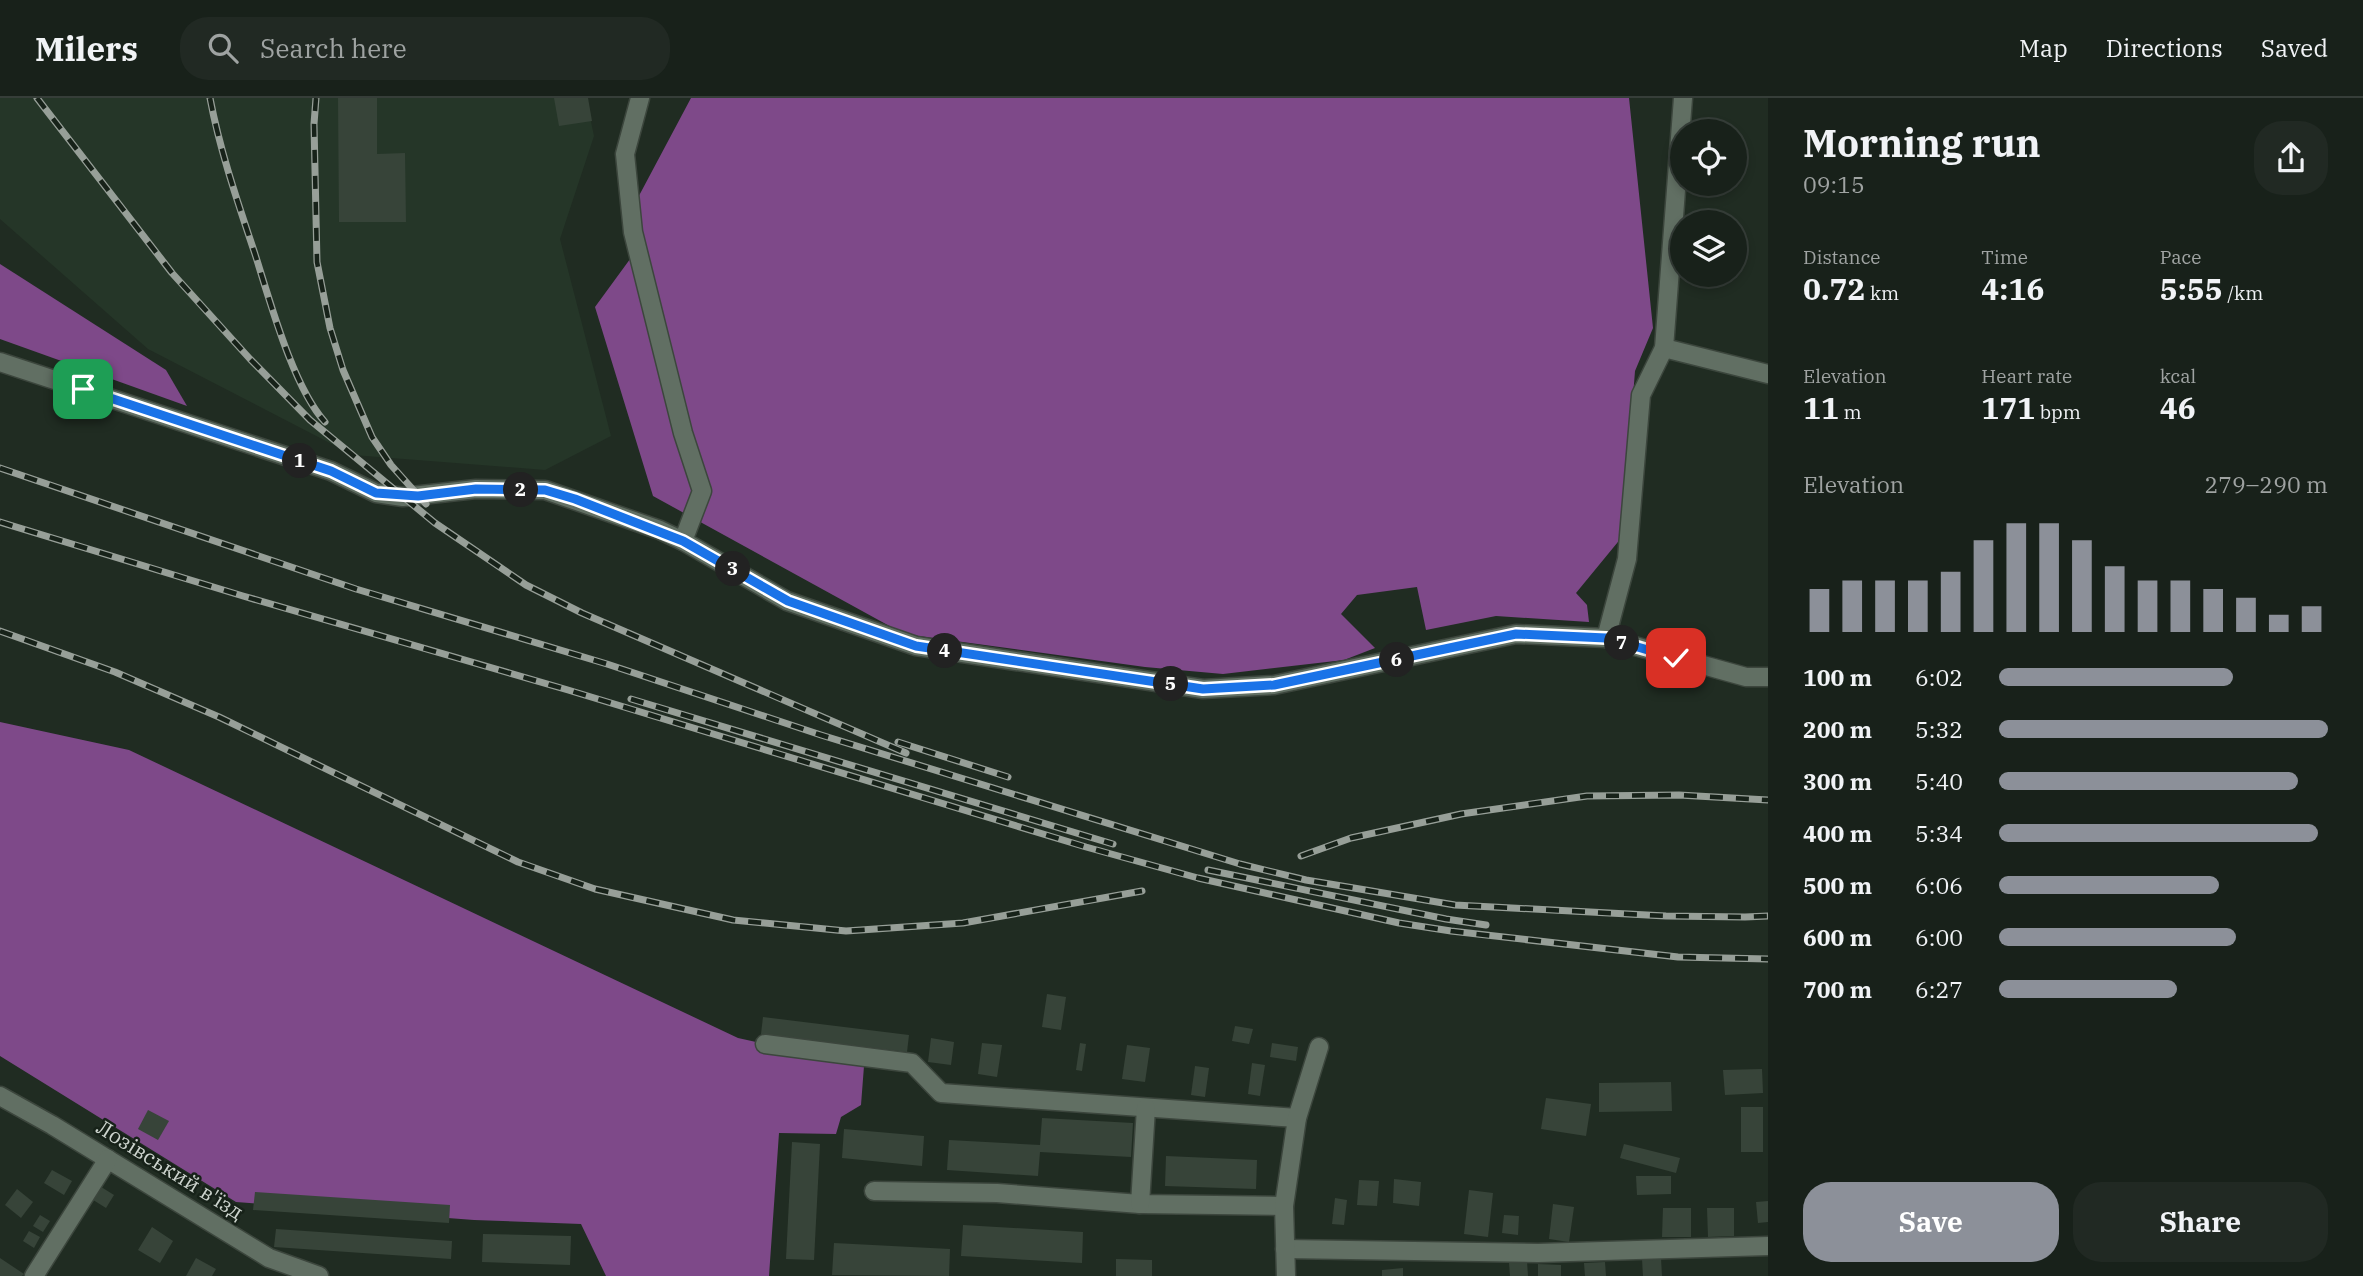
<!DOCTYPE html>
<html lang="en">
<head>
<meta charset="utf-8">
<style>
	:root { --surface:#18211a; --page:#212923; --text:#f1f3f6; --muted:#9fa3a2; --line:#363e39; --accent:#8c9099 }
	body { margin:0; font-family:"IBM Plex Serif",serif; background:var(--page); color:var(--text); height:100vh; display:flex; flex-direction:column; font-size:26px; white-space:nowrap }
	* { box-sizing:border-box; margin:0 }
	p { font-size:23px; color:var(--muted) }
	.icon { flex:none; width:38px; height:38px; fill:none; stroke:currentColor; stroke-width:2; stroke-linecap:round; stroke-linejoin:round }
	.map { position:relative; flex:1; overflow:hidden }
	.drawer { display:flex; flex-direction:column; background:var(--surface); width:595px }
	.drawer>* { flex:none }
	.buttons { position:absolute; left:1670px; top:21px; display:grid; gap:14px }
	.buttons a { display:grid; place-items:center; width:77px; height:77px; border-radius:50%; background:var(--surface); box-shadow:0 4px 10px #0003,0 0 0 2px var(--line); font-size:35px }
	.pin { position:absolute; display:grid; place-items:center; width:60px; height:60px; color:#fff; margin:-30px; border-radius:14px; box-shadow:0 4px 10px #0006 }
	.km { position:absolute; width:35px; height:35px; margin:-18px; border-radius:50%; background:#222; color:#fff; font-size:19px; line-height:35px; text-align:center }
	.round { display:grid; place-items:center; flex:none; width:74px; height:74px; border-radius:28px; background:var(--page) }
	.head { display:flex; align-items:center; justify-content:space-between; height:119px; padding:0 35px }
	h1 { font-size:38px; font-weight:800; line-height:52px }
	.stats { display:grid; grid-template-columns:repeat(3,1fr); gap:10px; height:119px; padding:7px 35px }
	.stats div { display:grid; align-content:center }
	.stats b { font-size:30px; font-weight:800 }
	.stats small { font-size:19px; font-weight:400 }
	.stats p { font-size:19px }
	.chart { height:196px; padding:14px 35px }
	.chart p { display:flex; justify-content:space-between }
	.chart svg { width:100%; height:126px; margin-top:7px; stroke:var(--accent); stroke-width:6 }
	.action { display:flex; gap:14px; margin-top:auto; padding:14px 35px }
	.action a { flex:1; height:80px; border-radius:28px; background:var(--accent); color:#fff; font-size:28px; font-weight:800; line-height:80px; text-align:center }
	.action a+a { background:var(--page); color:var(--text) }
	ul { padding:0 35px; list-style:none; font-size:23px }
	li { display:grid; grid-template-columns:112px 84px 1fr; align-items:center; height:52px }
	li i { height:18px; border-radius:9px; background:var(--accent) }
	header { display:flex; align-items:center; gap:42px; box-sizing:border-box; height:98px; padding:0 35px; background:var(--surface); border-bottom:2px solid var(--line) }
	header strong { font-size:33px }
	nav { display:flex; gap:38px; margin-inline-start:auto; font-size:24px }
	.search { width:490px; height:63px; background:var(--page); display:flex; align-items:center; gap:18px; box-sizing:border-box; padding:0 24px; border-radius:28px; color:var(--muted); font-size:26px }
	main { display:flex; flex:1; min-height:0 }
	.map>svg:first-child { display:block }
	.built { fill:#253628 }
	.forest { fill:#7e4989 }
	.building { fill:#374439 }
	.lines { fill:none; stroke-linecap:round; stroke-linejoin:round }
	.minor-casing { stroke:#3c463d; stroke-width:21 }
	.minor { stroke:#616f63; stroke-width:18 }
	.rail-casing { stroke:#979f98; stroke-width:7 }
	.rail { stroke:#172219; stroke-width:4.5; stroke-dasharray:13; stroke-linecap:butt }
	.route-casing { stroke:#fff; stroke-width:14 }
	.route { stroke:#1a73e8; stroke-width:9 }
	.labels { text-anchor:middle; stroke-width:5; stroke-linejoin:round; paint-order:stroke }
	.street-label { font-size:21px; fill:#ccd3cd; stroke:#172219 }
</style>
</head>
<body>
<header>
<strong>Milers</strong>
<div class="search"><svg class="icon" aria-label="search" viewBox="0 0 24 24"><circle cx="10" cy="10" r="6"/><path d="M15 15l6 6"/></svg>Search here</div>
<nav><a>Map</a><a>Directions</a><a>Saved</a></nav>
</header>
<main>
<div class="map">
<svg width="1768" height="1178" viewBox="0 0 1768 1178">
	<rect width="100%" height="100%" fill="#202c22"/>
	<!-- built -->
	<polygon class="built" points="0,0 586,0 594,38 560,141 611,338 545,372 353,357 148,251 0,121"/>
	<!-- forest -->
	<g class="forest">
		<polygon points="691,0 1629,0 1653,230 1635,273 1622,439 1576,495 1587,507 1589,524 1496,518 1426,532 1417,489 1357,497 1341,516 1375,550 1344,562 1223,576 1145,569 904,536 653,398 595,209 633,157 625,124"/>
		<polygon points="0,166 166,272 187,308 0,241"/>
		<polygon points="0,624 129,652 738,940 864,968 861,1007 841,1019 836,1036 779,1035 769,1178 606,1178 581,1126 474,1122 236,1104 0,958"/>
	</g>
	<!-- building -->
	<g class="building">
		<polygon points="338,0 377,0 377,56 405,55 406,124 339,124"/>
		<polygon points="554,0 588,0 592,23 559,28"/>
		<polygon points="1047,896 1066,899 1061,932 1042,929"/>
		<polygon points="763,919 909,937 907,954 761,936"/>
		<polygon points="1235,928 1253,931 1249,946 1232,943"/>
		<polygon points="931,940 954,944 951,967 928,964"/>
		<polygon points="982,945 1002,947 997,979 978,976"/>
		<polygon points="1080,945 1086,946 1082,973 1076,972"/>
		<polygon points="1272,945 1298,949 1296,963 1270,959"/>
		<polygon points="1127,947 1150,950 1145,984 1122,981"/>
		<polygon points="1252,965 1265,967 1260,998 1248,996"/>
		<polygon points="1195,968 1209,970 1205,999 1191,997"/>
		<polygon points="1762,971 1763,995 1725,997 1723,972"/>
		<polygon points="1671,984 1672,1013 1599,1014 1599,985"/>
		<polygon points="1546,1000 1591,1006 1586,1038 1541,1031"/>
		<rect x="1741" y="1009" width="22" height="45"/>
		<polygon points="148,1012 169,1023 158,1042 138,1031"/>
		<polygon points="1042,1020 1133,1025 1131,1059 1040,1054 1038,1078 947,1072 949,1042 1040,1047"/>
		<polygon points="844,1031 924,1038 922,1068 842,1060"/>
		<polygon points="792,1044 820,1046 814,1162 786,1161"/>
		<polygon points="1624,1046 1680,1060 1676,1075 1620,1060"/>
		<polygon points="1166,1058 1257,1062 1256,1091 1165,1088"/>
		<polygon points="52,1072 72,1083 64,1097 44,1085"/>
		<polygon points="1636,1078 1671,1078 1671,1096 1637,1097"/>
		<polygon points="1394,1081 1421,1084 1419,1108 1393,1105"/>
		<polygon points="1359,1082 1379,1083 1377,1108 1357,1107"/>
		<polygon points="98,1087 114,1097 106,1110 90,1100"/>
		<polygon points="17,1091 33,1104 21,1120 5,1107"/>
		<polygon points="1469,1092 1493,1095 1488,1139 1464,1136"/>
		<polygon points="255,1094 450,1107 449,1125 253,1112"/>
		<polygon points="1335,1100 1347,1102 1344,1127 1332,1126"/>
		<polygon points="1768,1103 1768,1124 1758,1125 1756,1104"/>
		<polygon points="1553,1106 1574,1109 1569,1144 1549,1141"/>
		<polygon points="1663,1110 1691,1110 1691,1139 1662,1139"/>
		<polygon points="1707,1110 1734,1110 1734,1138 1708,1139"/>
		<polygon points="40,1117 50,1123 43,1134 33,1128"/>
		<polygon points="1504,1117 1519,1118 1518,1137 1502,1135"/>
		<polygon points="963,1127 1083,1134 1082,1165 961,1158"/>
		<polygon points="152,1129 173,1143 160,1165 138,1152"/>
		<polygon points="276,1131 452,1143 451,1161 274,1149"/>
		<polygon points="29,1133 40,1139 34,1150 23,1143"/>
		<polygon points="483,1136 571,1138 570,1167 482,1164"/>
		<polygon points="834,1145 950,1151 949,1178 832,1177"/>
		<polygon points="0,1160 24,1176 22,1178 0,1178"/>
		<polygon points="196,1160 216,1171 212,1178 186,1178"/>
		<polygon points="1661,1160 1662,1178 1643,1178 1642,1161"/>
		<polygon points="1116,1161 1152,1162 1152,1178 1116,1178"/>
		<polygon points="1527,1163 1528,1178 1510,1178 1509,1164"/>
		<polygon points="1605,1164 1606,1178 1585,1178 1584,1165"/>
		<polygon points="1538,1166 1561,1167 1561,1178 1538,1178"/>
		<polygon points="1403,1170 1403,1178 1382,1178 1382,1172"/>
	</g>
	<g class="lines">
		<!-- minor casing -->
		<g class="minor-casing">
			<g id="minor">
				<polyline points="640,0 625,56 633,134 683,335 702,393 683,443"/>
				<polyline points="1664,250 1768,276"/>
				<polyline points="0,264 331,373 376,395 403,399 476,391 545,392 660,432 683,443 787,503 916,548 1203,591 1274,587 1516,536 1606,540 1746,579 1768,579"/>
				<polyline points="1606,540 1627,461 1641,297 1664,250 1683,0"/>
				<polyline points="765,946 912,965 941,995 1297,1020"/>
				<polyline points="0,998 52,1027 269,1160 319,1178"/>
				<polyline points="874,1093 997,1095 1140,1106 1284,1108"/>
				<polyline points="1140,1106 1146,1010"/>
				<polyline points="1285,1151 1538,1155 1768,1148"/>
				<polyline points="34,1178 108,1061"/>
				<polyline points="1286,1178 1284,1108 1297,1020 1319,949"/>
			</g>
		</g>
		<!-- minor -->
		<use href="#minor" class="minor"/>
		<!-- rail casing -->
		<g class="rail-casing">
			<g id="rail">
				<polyline points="37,0 172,175 250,261 310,322 435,425 526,487 582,515 906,655"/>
				<path d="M210,0C220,53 238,105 255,156C270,203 293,289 325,324"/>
				<polyline points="316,0 314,26 317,164 330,230 343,272 372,339 391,367 426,406"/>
				<polyline points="0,370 356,491 607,566 821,637 1240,766 1306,782 1455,807 1666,818 1745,819 1768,818"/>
				<polyline points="0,424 243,498 568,592 1086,749 1198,780 1399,825 1451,833 1678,859 1768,861"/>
				<polyline points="0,533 115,574 219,619 518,764 595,791 733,822 846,833 963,825 1142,793"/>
				<polyline points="631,601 1113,746"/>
				<polyline points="898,644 1008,679"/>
				<polyline points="1301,758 1351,740 1461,716 1587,698 1679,697 1768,702"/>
				<polyline points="1208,772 1446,821 1486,827"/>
			</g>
		</g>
		<!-- rail -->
		<use href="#rail" class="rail"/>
	</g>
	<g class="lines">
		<!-- route casing -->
		<g class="route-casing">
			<polyline id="route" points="83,291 331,373 376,395 418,398 476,391 545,392 575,401 683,443 788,503 916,548 1203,591 1274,587 1516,536 1606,540 1676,560"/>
		</g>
		<!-- route -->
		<use href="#route" class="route"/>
	</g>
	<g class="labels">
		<!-- street labels -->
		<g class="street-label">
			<text transform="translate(170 1072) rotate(32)" y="7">Лозівський в'їзд</text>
		</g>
	</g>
</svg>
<div class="buttons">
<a><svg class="icon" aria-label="locate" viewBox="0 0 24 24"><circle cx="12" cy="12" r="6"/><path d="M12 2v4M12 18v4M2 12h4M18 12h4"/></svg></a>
<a><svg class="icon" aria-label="layers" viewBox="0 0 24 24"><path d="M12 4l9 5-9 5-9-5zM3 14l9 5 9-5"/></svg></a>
</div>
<div class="pin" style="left:83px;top:291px;background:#1e9e55"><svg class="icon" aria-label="arrive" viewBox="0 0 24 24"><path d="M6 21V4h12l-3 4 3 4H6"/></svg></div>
<div class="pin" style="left:1676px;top:560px;background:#d93025"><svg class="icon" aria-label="check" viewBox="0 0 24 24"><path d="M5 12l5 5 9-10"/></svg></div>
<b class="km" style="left:300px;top:363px">1</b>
<b class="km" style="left:521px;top:392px">2</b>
<b class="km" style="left:733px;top:471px">3</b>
<b class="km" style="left:945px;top:553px">4</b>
<b class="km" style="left:1171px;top:586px">5</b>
<b class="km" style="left:1397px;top:562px">6</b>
<b class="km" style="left:1622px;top:545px">7</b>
</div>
<section class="drawer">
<div class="head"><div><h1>Morning run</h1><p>09:15</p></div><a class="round"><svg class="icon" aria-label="share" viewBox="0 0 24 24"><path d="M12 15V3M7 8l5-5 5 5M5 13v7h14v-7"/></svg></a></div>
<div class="stats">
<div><p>Distance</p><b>0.72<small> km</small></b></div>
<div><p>Time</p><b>4:16</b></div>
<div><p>Pace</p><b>5:55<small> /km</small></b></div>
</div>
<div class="stats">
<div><p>Elevation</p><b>11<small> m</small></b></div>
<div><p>Heart rate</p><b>171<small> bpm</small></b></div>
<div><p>kcal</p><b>46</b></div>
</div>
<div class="chart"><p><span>Elevation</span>279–290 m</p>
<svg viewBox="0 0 160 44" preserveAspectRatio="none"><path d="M5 44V29M15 44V26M25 44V26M35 44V26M45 44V23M55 44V12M65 44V6M75 44V6M85 44V12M95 44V21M105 44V26M115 44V26M125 44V29M135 44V32M145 44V38M155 44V35"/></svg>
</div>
<ul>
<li><b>100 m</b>6:02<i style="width:71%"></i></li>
<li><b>200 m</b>5:32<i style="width:100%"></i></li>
<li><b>300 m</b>5:40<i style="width:91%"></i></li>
<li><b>400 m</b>5:34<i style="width:97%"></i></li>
<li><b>500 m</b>6:06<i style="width:67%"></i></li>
<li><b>600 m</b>6:00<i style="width:72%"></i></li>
<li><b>700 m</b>6:27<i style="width:54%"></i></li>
</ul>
<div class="action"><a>Save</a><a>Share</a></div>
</section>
</main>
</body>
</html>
